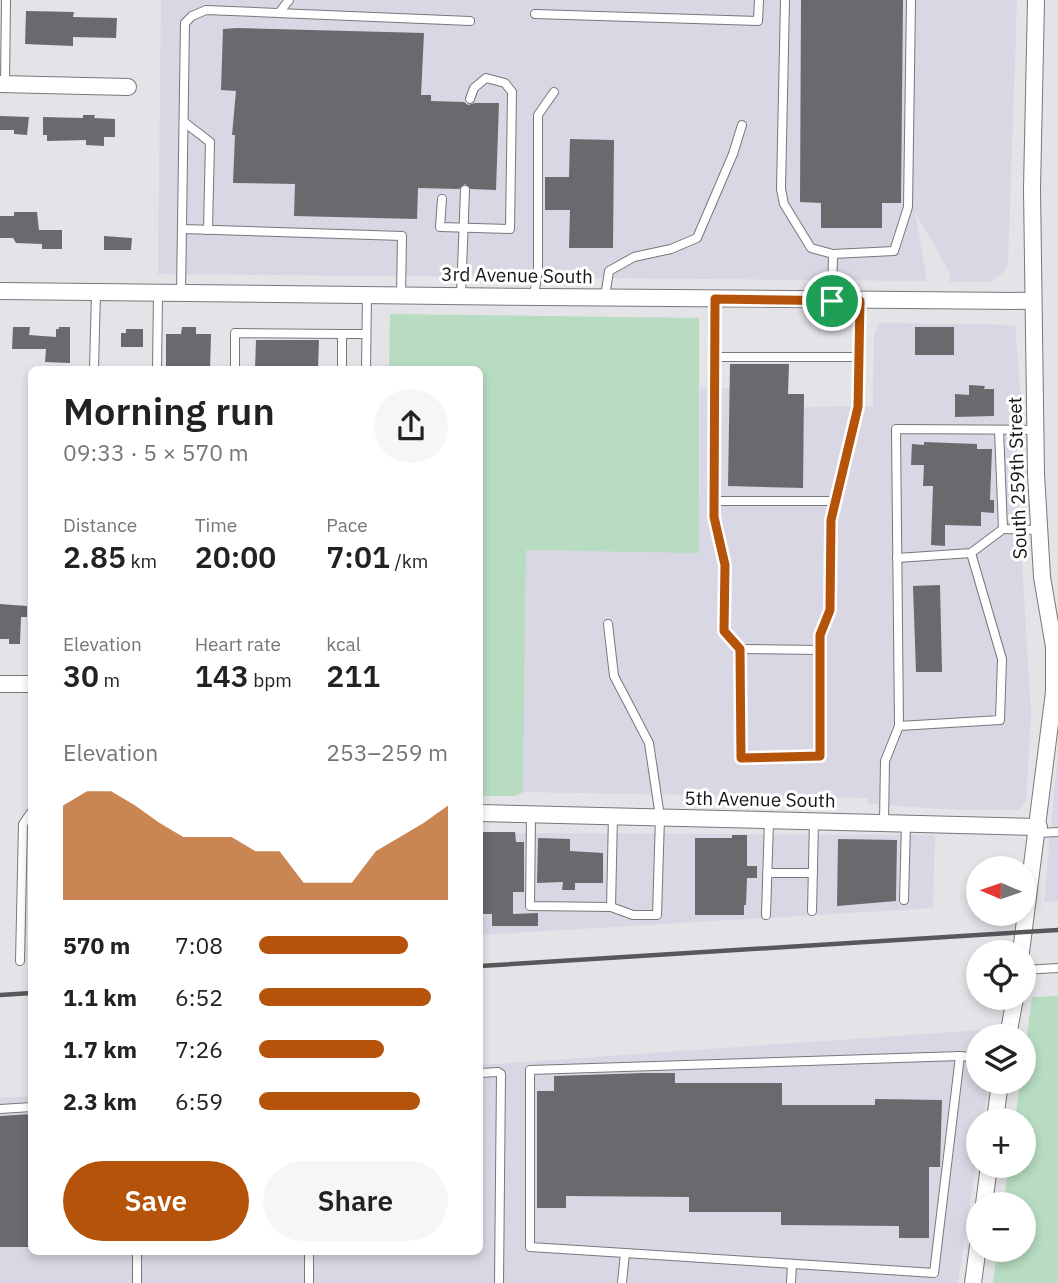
<!DOCTYPE html>
<html lang="en">
<head>
<meta charset="utf-8">
<style>
	:root { --surface:#fff; --page:#f6f6f6; --text:#222; --muted:#767676; --accent:#b45309 }
	body { margin:0; font-family:"IBM Plex Sans",sans-serif; background:var(--page); color:var(--text); height:100vh; display:flex; flex-direction:column; font-size:26px; white-space:nowrap }
	* { box-sizing:border-box; margin:0 }
	p { font-size:23px; color:var(--muted) }
	.icon { flex:none; width:38px; height:38px; fill:none; stroke:currentColor; stroke-width:2; stroke-linecap:round; stroke-linejoin:round }
	.map { position:relative; flex:1; overflow:hidden }
	.drawer { position:absolute; left:28px; top:366px; width:455px; height:889px; display:flex; flex-direction:column; background:var(--surface); border-radius:10px; box-shadow:0 4px 10px #0003 }
	.drawer>* { flex:none }
	.needle { width:46px; rotate:272deg }
	.controls { position:absolute; left:966px; top:856px; display:grid; gap:14px }
	.controls a { display:grid; place-items:center; width:70px; height:70px; border-radius:50%; background:var(--surface); box-shadow:0 4px 10px #0003; font-size:35px }
	.pin { position:absolute; display:grid; place-items:center; width:60px; height:60px; color:#fff; margin:-30px; border:4px solid #fff; border-radius:50%; box-shadow:0 2px 7px #0007 }
	.round { display:grid; place-items:center; flex:none; width:74px; height:74px; border-radius:37px; background:var(--page) }
	.overview { display:flex; align-items:center; justify-content:space-between; height:119px; padding:0 35px }
	h1 { font-size:38px; font-weight:600; line-height:52px }
	.stats { display:grid; grid-template-columns:repeat(3,1fr); gap:10px; height:119px; padding:7px 35px }
	.stats div { display:grid; align-content:center }
	.stats b { font-size:30px; font-weight:600 }
	.stats small { font-size:19px; font-weight:400 }
	.stats p { font-size:19px }
	.chart { height:196px; padding:14px 35px }
	.chart p { display:flex; justify-content:space-between }
	.chart svg { width:100%; height:126px; margin-top:7px; fill:var(--accent); opacity:.7 }
	.button { display:flex; gap:14px; margin-top:auto; padding:14px 35px }
	.button a { flex:1; height:80px; border-radius:42px; background:var(--accent); color:#fff; font-size:28px; font-weight:600; line-height:80px; text-align:center }
	.button a+a { background:var(--page); color:var(--text) }
	ul { padding:0 35px; list-style:none; font-size:23px }
	li { display:grid; grid-template-columns:112px 84px 1fr; align-items:center; height:52px }
	li i { height:18px; border-radius:9px; background:var(--accent) }
	.map>svg:first-child { display:block }
	.built { fill:#d8d7e3 }
	.green { fill:#b7dcc1 }
	.building { fill:#6a6a6e }
	.lines { fill:none; stroke-linecap:round; stroke-linejoin:round }
	.lane-casing { stroke:#78777c; stroke-width:10 }
	.street-casing { stroke:#78777c; stroke-width:18 }
	.lane { stroke:#fff; stroke-width:8 }
	.street { stroke:#fff; stroke-width:16 }
	.rail { stroke:#58585a; stroke-width:4.5 }
	.route-casing { stroke:#fff; stroke-width:14 }
	.route { stroke:#b45309; stroke-width:9 }
	.labels { text-anchor:middle; stroke-width:6; stroke-linejoin:round; paint-order:stroke }
	.street-label { font-size:19px; fill:#161617; stroke:#fff }
</style>
</head>
<body>
<div class="map">
<svg width="1058" height="1283" viewBox="0 0 1058 1283">
	<rect width="100%" height="100%" fill="#e3e3e8"/>
	<!-- built -->
	<g class="built">
		<polygon points="161,0 1017,0 1008,264 1005,271 990,282 950,282 950,273 915,212 927,281 158,274"/>
		<polygon points="879,323 1015,325 1022,416 1017,422 1017,479 1031,713 1026,802 1018,810 961,810 868,804 867,798 523,792 526,550 699,552 700,388 730,388 728,486 802,488 804,407 873,406 874,336"/>
		<polygon points="1058,750 1058,901 1044,902"/>
		<polygon points="480,833 935,835 933,908 480,935"/>
		<polygon points="997,1029 996,1036 978,1036 978,1082 989,1082 983,1120 978,1120 978,1152 958,1283 0,1283 0,1098 31,1096 32,1251 480,1251 480,1065"/>
	</g>
	<!-- green -->
	<g class="green">
		<polygon points="390,314 699,318 699,553 526,550 523,792 515,796 480,796 480,369 389,369"/>
		<polygon points="1058,996 1058,1283 993,1283 997,1250 1024,1250 1024,1204 1003,1204 1009,1166 1024,1166 1024,1120 1015,1120 1020,1082 1024,1082 1024,1057 1032,997"/>
	</g>
	<!-- building -->
	<g class="building">
		<polygon points="801,0 903,0 901,203 882,203 882,228 821,228 821,203 800,202"/>
		<polygon points="26,11 74,12 73,17 117,18 116,38 73,37 73,46 25,44"/>
		<polygon points="237,28 424,33 421,95 431,95 431,101 464,102 468,105 475,103 499,103 496,190 471,189 465,184 459,189 418,188 417,219 294,216 295,184 233,183 235,135 232,135 236,91 221,90 223,29"/>
		<polygon points="83,115 95,115 94,118 115,119 115,137 104,137 104,146 86,145 86,140 47,141 47,135 43,135 43,117 83,118"/>
		<polygon points="0,116 29,117 27,135 14,134 14,130 0,130"/>
		<polygon points="570,139 614,140 613,248 569,248 570,210 545,210 545,177 569,177"/>
		<polygon points="14,212 37,212 39,230 62,230 62,249 42,249 42,244 16,243 13,238 0,238 0,216 14,216"/>
		<polygon points="104,236 132,238 131,250 104,250"/>
		<polygon points="13,327 30,327 29,335 56,337 56,329 59,329 59,327 70,327 70,363 45,362 46,349 12,349"/>
		<polygon points="182,327 196,327 196,334 211,334 210,369 166,369 166,334 181,334"/>
		<rect x="915" y="327" width="39" height="28"/>
		<polygon points="126,329 143,329 143,347 121,347 121,333 126,333"/>
		<polygon points="256,340 319,340 318,369 255,369"/>
		<polygon points="730,364 789,364 788,394 804,394 803,488 728,486"/>
		<polygon points="969,385 985,386 984,389 994,389 994,416 955,417 955,394 969,395"/>
		<polygon points="924,442 977,444 977,449 992,449 990,500 994,500 994,513 981,512 981,526 945,525 945,546 931,545 933,486 923,486 924,465 911,465 912,444 924,445"/>
		<polygon points="940,585 942,672 916,672 913,586"/>
		<polygon points="0,604 27,606 27,617 21,617 20,644 9,644 9,639 0,639"/>
		<polygon points="480,832 515,832 516,842 524,842 524,892 513,892 513,914 538,913 538,926 492,926 492,914 480,914"/>
		<polygon points="732,835 747,835 747,866 757,866 757,878 747,878 746,905 744,905 744,915 695,915 695,838 732,838"/>
		<polygon points="538,838 570,839 570,851 603,853 603,883 575,883 575,890 562,890 563,882 537,883"/>
		<polygon points="838,839 897,840 896,901 837,906"/>
		<polygon points="644,1073 675,1073 675,1083 782,1083 782,1105 875,1105 875,1099 942,1100 940,1167 929,1167 929,1238 899,1238 899,1226 781,1225 781,1212 689,1212 689,1197 566,1196 566,1208 537,1208 537,1091 554,1091 554,1076"/>
		<polygon points="32,1114 32,1247 0,1247 0,1116"/>
	</g>
	<g class="lines">
		<!-- lane casing -->
		<g class="lane-casing">
			<g id="lane">
				<polyline points="785,0 781,189 784,204 811,248 833,254 832,301"/>
				<polyline points="279,13 289,0"/>
				<polyline points="535,14 758,21 759,0"/>
				<polyline points="5,84 6,0"/>
				<polyline points="184,122 210,142 208,230"/>
				<polyline points="442,199 440,227 510,229 512,92 505,83 486,78 474,88 470,99"/>
				<polyline points="182,229 402,236 401,295"/>
				<polyline points="833,254 894,251 908,207 911,0"/>
				<polyline points="181,293 185,23 192,16 206,10 470,21"/>
				<polyline points="461,295 465,190"/>
				<polyline points="534,296 538,269 538,115 554,92"/>
				<polyline points="605,297 609,271 634,257 671,249 697,238 733,154 742,125"/>
				<polyline points="715,299 714,517 725,565 724,631 740,649 741,758 820,756 820,635 830,610 830,520 858,407 860,301"/>
				<polyline points="342,334 366,334"/>
				<polyline points="715,357 859,357"/>
				<polyline points="94,369 96,292"/>
				<polyline points="157,369 158,293"/>
				<polyline points="235,369 235,333 342,334 342,369"/>
				<polyline points="366,369 367,295"/>
				<polyline points="714,501 835,501"/>
				<polyline points="1003,529 1040,530"/>
				<polyline points="897,558 971,553 1003,529 999,430"/>
				<polyline points="608,624 614,676 649,743 660,817 657,915 633,915 611,907 613,816"/>
				<polyline points="740,649 820,650"/>
				<polyline points="899,726 1000,720 1002,659 971,553"/>
				<polyline points="531,815 530,906 611,907"/>
				<polyline points="884,823 885,761 899,726 896,429 1036,430"/>
				<polyline points="1038,833 1058,832"/>
				<polyline points="767,873 813,873"/>
				<polyline points="904,900 906,823"/>
				<polyline points="812,911 814,821"/>
				<polyline points="766,915 769,820"/>
				<polyline points="20,961 23,824 32,811"/>
				<polyline points="1024,970 1058,968"/>
				<polyline points="480,1073 498,1072 501,1074 499,1283"/>
				<polyline points="0,1109 32,1107"/>
				<polyline points="137,1251 137,1283"/>
				<polyline points="625,1253 530,1247 530,1070 960,1056"/>
				<polyline points="309,1283 309,1251"/>
				<polyline points="622,1283 625,1253 934,1273 960,1056 978,1058"/>
				<polyline points="791,1283 792,1264"/>
			</g>
		</g>
		<!-- street casing -->
		<g class="street-casing">
			<g id="street">
				<polyline points="0,84 128,87"/>
				<path d="M0,291C344,294 689,300 1033,301"/>
				<polyline points="0,684 32,684"/>
				<polyline points="480,813 1039,827"/>
				<polyline points="1021,952 1054,692 1054,647 1042,577 1036,474 1032,189 1036,0"/>
				<polyline points="1008,1036 1015,998"/>
				<polyline points="995,1120 1000,1082"/>
				<polyline points="984,1204 989,1166"/>
				<polyline points="973,1283 978,1246"/>
			</g>
		</g>
		<!-- lane -->
		<use href="#lane" class="lane"/>
		<!-- street -->
		<use href="#street" class="street"/>
		<!-- rail -->
		<g class="rail">
			<polyline points="480,966 1058,930"/>
			<polyline points="0,995 32,993"/>
		</g>
	</g>
	<g class="lines">
		<!-- route casing -->
		<g class="route-casing">
			<polygon id="route" points="715,299 860,301 858,407 831,520 830,610 820,635 820,756 741,758 740,649 724,631 725,565 714,517"/>
		</g>
		<!-- route -->
		<use href="#route" class="route"/>
	</g>
	<g class="labels">
		<!-- street labels -->
		<g class="street-label">
			<text transform="translate(517 275) rotate(1)" y="7">3rd Avenue South</text>
			<text transform="translate(1017 478) rotate(-92)" y="7">South 259th Street</text>
			<text transform="translate(760 799) rotate(1)" y="7">5th Avenue South</text>
		</g>
	</g>
</svg>
<div class="controls">
<a><svg class="needle" viewBox="-14 -14 28 28"><path d="M0-13l5 13h-10z" fill="#e53935"/><path d="M0 13l5-13h-10z" fill="#767676"/></svg></a>
<a><svg class="icon" aria-label="locate" viewBox="0 0 24 24"><circle cx="12" cy="12" r="6"/><path d="M12 2v4M12 18v4M2 12h4M18 12h4"/></svg></a>
<a><svg class="icon" aria-label="layers" viewBox="0 0 24 24"><path d="M12 4l9 5-9 5-9-5zM3 14l9 5 9-5"/></svg></a>
<a>+</a>
<a>−</a>
</div>
<div class="pin" style="left:832px;top:301px;background:#1e9e55"><svg class="icon" aria-label="arrive" viewBox="0 0 24 24"><path d="M6 21V4h12l-3 4 3 4H6"/></svg></div>
<section class="drawer">
<div class="overview"><div><h1>Morning run</h1><p>09:33 · 5 × 570 m</p></div><a class="round"><svg class="icon" aria-label="share" viewBox="0 0 24 24"><path d="M12 15V3M7 8l5-5 5 5M5 13v7h14v-7"/></svg></a></div>
<div class="stats">
<div><p>Distance</p><b>2.85<small> km</small></b></div>
<div><p>Time</p><b>20:00</b></div>
<div><p>Pace</p><b>7:01<small> /km</small></b></div>
</div>
<div class="stats">
<div><p>Elevation</p><b>30<small> m</small></b></div>
<div><p>Heart rate</p><b>143<small> bpm</small></b></div>
<div><p>kcal</p><b>211</b></div>
</div>
<div class="chart"><p><span>Elevation</span>253–259 m</p>
<svg viewBox="0 0 160 44" preserveAspectRatio="none"><path d="M0 44V11L10 6L20 6L30 11L40 17L50 22L60 22L70 22L80 27L90 27L100 38L110 38L120 38L130 27L140 22L150 17L160 11V44z"/></svg>
</div>
<ul>
<li><b>570 m</b>7:08<i style="width:79%"></i></li>
<li><b>1.1 km</b>6:52<i style="width:91%"></i></li>
<li><b>1.7 km</b>7:26<i style="width:66%"></i></li>
<li><b>2.3 km</b>6:59<i style="width:85%"></i></li>
</ul>
<div class="button"><a>Save</a><a>Share</a></div>
</section>
</div>
</body>
</html>
